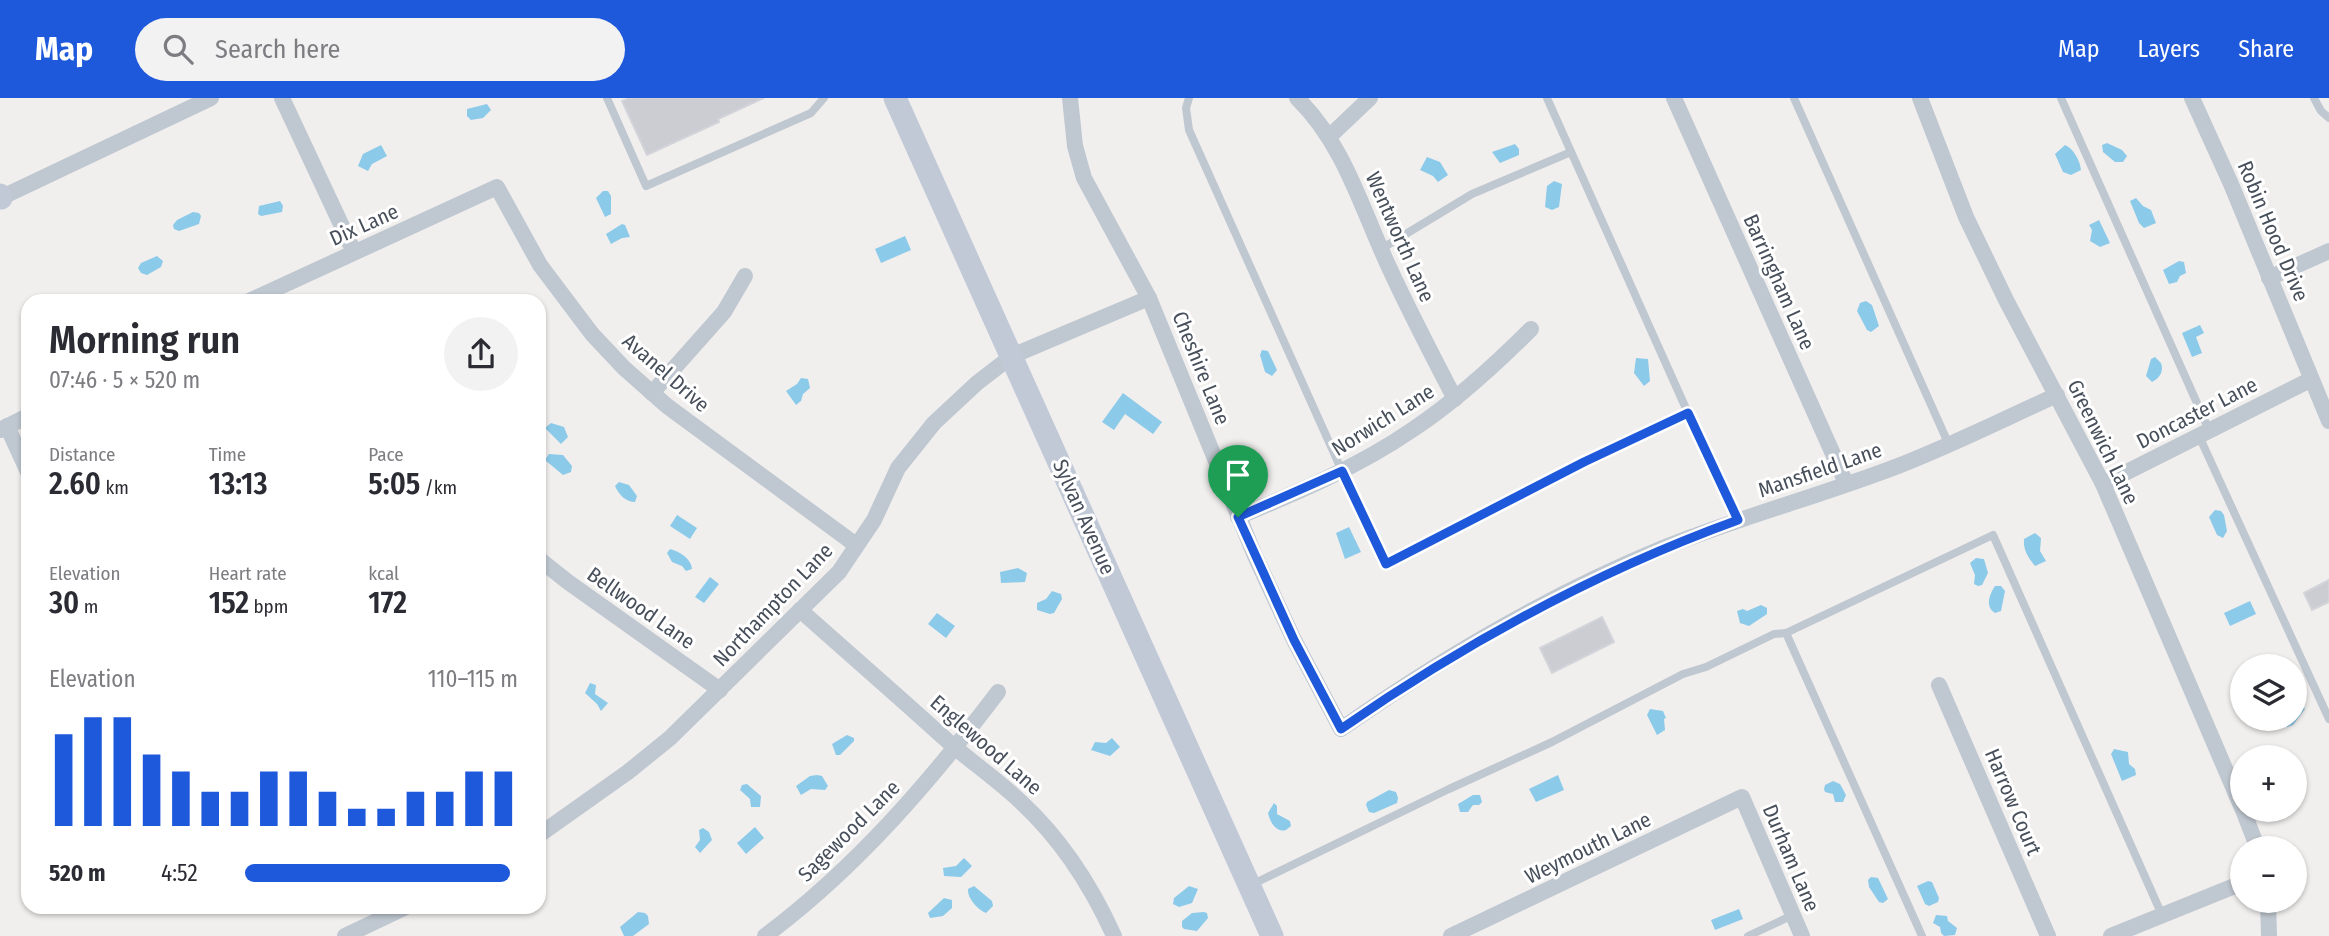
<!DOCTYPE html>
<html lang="en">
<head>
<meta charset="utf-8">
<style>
	:root { --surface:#fff; --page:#f2f2f3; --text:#2b2b33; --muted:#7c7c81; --accent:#1e58db }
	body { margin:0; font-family:"Fira Sans Condensed",sans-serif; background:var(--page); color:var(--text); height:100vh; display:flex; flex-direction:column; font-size:26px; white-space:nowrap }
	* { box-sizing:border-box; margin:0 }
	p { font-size:23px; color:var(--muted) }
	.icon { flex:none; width:38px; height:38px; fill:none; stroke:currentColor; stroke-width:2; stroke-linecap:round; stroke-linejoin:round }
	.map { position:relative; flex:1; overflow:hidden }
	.details { position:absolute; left:21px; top:196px; width:525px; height:620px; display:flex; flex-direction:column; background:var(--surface); border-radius:21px; box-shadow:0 2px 5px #0004 }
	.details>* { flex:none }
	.controls { position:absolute; left:2230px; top:556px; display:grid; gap:14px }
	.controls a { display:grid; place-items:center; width:77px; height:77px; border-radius:50%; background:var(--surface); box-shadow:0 2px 5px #0004; font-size:35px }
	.pin { position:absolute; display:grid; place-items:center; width:60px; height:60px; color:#fff; margin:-72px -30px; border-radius:50% 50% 50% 0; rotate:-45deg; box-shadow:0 0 7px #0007 }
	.pin .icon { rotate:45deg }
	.round { display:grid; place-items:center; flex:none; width:74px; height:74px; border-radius:37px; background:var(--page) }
	.head { display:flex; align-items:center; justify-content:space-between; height:119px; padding:0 28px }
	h1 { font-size:38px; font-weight:600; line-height:52px }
	.stats { display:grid; grid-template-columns:repeat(3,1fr); gap:10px; height:119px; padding:7px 28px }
	.stats div { display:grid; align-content:center }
	.stats b { font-size:30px; font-weight:600 }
	.stats small { font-size:19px; font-weight:400 }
	.stats p { font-size:19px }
	.chart { height:196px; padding:14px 28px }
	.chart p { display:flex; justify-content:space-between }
	.chart svg { width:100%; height:126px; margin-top:7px; stroke:var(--accent); stroke-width:6 }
	ul { padding:0 28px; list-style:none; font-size:23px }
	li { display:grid; grid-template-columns:112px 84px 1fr; align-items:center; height:52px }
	li i { height:18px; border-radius:9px; background:var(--accent) }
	header { display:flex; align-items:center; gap:42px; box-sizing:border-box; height:98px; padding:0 35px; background:var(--accent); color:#fff }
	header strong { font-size:33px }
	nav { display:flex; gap:38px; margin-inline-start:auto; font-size:24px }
	.search { width:490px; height:63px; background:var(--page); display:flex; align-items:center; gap:18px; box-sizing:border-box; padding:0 24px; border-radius:38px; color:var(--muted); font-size:26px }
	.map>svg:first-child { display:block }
	.water { fill:#8ccae9 }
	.building { fill:#cbcdd3; stroke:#d2d4da; stroke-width:2 }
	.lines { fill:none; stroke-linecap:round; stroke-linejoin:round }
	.lane { stroke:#bfc7d0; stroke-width:8 }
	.street { stroke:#bfc7d0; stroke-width:16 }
	.secondary { stroke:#c1c9d7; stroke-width:23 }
	.route-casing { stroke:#fff; stroke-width:14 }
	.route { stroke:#1e58db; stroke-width:9 }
	.labels { text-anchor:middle; stroke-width:6; stroke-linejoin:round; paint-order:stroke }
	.street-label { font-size:21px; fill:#474f5b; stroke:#fff }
</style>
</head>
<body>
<header>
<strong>Map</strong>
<div class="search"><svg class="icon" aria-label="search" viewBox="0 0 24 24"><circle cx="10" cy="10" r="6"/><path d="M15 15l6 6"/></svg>Search here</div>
<nav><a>Map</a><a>Layers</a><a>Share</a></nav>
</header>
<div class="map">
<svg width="2329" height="838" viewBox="0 0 2329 838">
	<rect width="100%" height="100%" fill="#f1efee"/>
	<!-- water -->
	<g class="water">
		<polygon points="487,6 491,12 483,20 471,22 467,18 467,11"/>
		<polygon points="2107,45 2122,52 2127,58 2123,64 2115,64 2103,54 2102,47"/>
		<polygon points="1515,46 1519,51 1519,57 1500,65 1492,54"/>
		<polygon points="381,47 387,58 372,66 368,73 358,68 363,56"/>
		<path d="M2065,47C2074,51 2080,63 2081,72L2071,77L2063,74L2055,56Z"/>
		<polygon points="1427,59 1440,64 1448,77 1438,84 1433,78 1420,72"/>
		<polygon points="1554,83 1562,86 1559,109 1552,112 1545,109 1547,88"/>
		<polygon points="603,93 608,93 611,98 611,116 605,119 596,100"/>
		<polygon points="2136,100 2143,108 2151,112 2156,125 2144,130 2139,125 2130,103"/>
		<polygon points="280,103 283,108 282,114 261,118 258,116 259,108"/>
		<polygon points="193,114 199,115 201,118 199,126 179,133 174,131 173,127 177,122"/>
		<polygon points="2099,122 2110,145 2100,149 2090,143 2092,132 2089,127"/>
		<polygon points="622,126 625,127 630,139 622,140 611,146 606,136"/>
		<polygon points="905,138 911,152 881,165 875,151"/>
		<polygon points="157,158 163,163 161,169 147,177 141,175 138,170 141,165"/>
		<polygon points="2179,163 2184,164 2186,175 2180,178 2177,184 2169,186 2163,172"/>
		<polygon points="1866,203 1872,207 1879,228 1871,234 1867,232 1857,213 1860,205"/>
		<polygon points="2200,227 2204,235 2196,239 2202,255 2192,259 2182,235"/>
		<polygon points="1262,252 1268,253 1277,272 1272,278 1265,274 1260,257"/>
		<path d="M2155,259L2161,265C2164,273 2160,280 2152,284L2146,278L2151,261Z"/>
		<polygon points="1636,260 1648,261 1650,283 1644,288 1634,275"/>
		<polygon points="801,280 808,281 810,290 803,296 801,303 796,307 786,293 797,286"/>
		<polygon points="1123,295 1162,324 1153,336 1125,316 1114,332 1102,324"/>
		<polygon points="551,325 564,329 568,339 561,346 545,330"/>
		<polygon points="549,356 563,357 572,368 571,374 563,377 545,362"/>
		<path d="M619,384L629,387L637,398L635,404C626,404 619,397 615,388Z"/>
		<polygon points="2215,412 2221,413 2224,417 2227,433 2223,440 2217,437 2209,419"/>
		<polygon points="677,417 697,430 690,441 670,428"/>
		<polygon points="1349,429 1361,454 1345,461 1336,435"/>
		<path d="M2035,435L2041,440L2040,453L2046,463L2035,468C2028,459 2023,452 2024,441Z"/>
		<path d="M670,451C680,454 691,460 692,471L686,473L682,468L672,464L667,455Z"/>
		<polygon points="1976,460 1984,461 1988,475 1982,487 1978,488 1974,486 1975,477 1970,465"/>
		<polygon points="1018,470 1027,475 1025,484 1001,485 1000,474"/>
		<polygon points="710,479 719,486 704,505 695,499"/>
		<path d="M1995,488H2001L2005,493L2001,513L1995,515C1985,509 1989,497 1995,488Z"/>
		<polygon points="1052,493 1061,496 1062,501 1054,515 1050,516 1037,512 1037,505 1046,501"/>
		<polygon points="2250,503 2256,516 2230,528 2224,515"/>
		<polygon points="1761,507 1767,510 1767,516 1749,528 1740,525 1737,513 1743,511 1747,513"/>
		<polygon points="937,515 955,528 946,540 928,526"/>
		<polygon points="590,585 596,587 595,596 608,605 601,613 597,606 585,595"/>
		<polygon points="2299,601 2305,611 2293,627 2287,629 2278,624 2280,621 2294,621 2294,604"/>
		<polygon points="1650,611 1663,613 1666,620 1664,621 1665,632 1657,637 1647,617"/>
		<polygon points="847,637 854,640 854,643 840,657 836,657 832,646"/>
		<polygon points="1112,640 1120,649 1110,658 1091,652 1095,644 1106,645"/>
		<polygon points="2114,651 2128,654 2129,666 2135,671 2136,677 2122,683 2111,656"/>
		<polygon points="817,677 822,678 828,688 825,692 811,691 801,697 796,688 810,678"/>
		<polygon points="1558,677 1564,692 1536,704 1529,691"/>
		<polygon points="1833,683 1840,686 1846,697 1843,704 1835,704 1833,696 1825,694 1824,691 1825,687"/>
		<polygon points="747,686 761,698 760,709 751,709 750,701 740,692 742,687"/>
		<polygon points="1389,692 1396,694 1398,700 1397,705 1374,715 1369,714 1366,707 1367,704"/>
		<polygon points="1473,697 1480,697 1482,704 1479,707 1473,707 1468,714 1460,714 1458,706"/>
		<path d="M1274,705L1277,708V716L1290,723L1291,728L1286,732C1276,735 1270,724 1268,715Z"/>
		<polygon points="755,729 764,740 746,756 737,745"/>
		<polygon points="703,730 709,734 712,742 700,755 695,749 700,742 699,732"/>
		<polygon points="964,760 972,768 961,779 944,778 943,770 956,768"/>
		<polygon points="1871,779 1878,780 1888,801 1883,805 1879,804 1869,789 1868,782"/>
		<polygon points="1928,783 1932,784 1939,800 1938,804 1929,808 1925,806 1917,788"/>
		<path d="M974,788L992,803L993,808L986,815C978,812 967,800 968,791Z"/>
		<polygon points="1189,788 1198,791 1192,805 1179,809 1173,806 1174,800"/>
		<polygon points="944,800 952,802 952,810 943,818 930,820 928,815"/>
		<polygon points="1739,811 1743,821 1715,832 1711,822"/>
		<polygon points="638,814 645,815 648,818 649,826 633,838 624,838 620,829"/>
		<polygon points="1204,814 1207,815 1208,820 1197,833 1184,831 1182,829 1182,823 1192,815"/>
		<polygon points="1936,817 1947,818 1948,823 1957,830 1955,837 1944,838 1941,835 1940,829 1933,825"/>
	</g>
	<!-- building -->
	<g class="building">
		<polygon points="630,0 764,0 718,21 719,24 647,57 622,3"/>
		<polygon points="2329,482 2329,504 2312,512 2304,495"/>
		<polygon points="1602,519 1614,544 1552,575 1540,550"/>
	</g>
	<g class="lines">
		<!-- lane -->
		<g class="lane">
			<polyline points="607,0 646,88 811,15 824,0"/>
			<polyline points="1189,0 1186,10 1189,32 1342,373 1386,466 1584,364 1688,315 1547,0"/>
			<polyline points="1794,0 1949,347"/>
			<polyline points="2061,0 2209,332"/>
			<polyline points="2314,0 2321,13 2329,20"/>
			<polyline points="1381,151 1472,96 1571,54"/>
			<polyline points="1688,315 1738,422"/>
			<polyline points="2199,338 2329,621"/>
			<polyline points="1251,787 1449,691 1552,644 1683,576 1706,569 1774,536 1786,535"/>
			<polyline points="1748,838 1793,817"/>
			<polyline points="1922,838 1786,535 1993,437 2162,817"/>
		</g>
		<!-- street -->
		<g class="street">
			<polyline points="282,0 354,154"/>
			<path d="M1070,0L1075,48L1084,80L1149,200L1255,458L1294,542L1341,631C1442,560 1549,497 1663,450C1740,419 1820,398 1898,368C1952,347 2004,321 2057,297"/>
			<path d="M1297,0C1344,46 1361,109 1388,167C1409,213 1432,257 1455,301"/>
			<polyline points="1674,0 1846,385"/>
			<polyline points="1920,0 1966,119 2006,202 2103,386 2242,710"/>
			<polyline points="2192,0 2231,86 2329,323"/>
			<polyline points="1330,38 1370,0"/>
			<polyline points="0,100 211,0"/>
			<polyline points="2269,180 2329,153"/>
			<polyline points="249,203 497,89 540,167 592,236 624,270 667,308 856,447"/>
			<polyline points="652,295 724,214 745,178"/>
			<polyline points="7,328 28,374"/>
			<polyline points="0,332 28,318"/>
			<polyline points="2103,386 2310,282"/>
			<path d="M1238,419C1298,394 1358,369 1412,332C1456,303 1494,268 1531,231"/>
			<polyline points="539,461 568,484 720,592"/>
			<path d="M800,512C851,557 901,601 951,646C974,666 999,683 1021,704C1062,742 1091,787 1114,838"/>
			<polyline points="1939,587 2048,838"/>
			<polyline points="2243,712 2258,751"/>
			<polyline points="539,737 628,674 670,640 839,474 874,422 898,370 934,325 977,285 1012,258 1149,200"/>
			<polyline points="2268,803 2269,838"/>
			<polyline points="345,838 408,808"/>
			<path d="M765,838C856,770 930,684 998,594"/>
			<polyline points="1451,838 1742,699 1802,838"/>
			<polyline points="2111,838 2242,785"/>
		</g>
		<!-- secondary -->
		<g class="secondary">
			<polyline points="895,0 1272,838"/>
			<polyline points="0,97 1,100"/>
		</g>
	</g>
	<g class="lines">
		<!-- route casing -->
		<g class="route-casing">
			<path id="route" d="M1688,315L1738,422C1597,473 1465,545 1341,631L1294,542L1238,419L1342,373L1386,466L1584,364Z"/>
		</g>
		<!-- route -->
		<use href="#route" class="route"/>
	</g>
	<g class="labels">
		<!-- street labels -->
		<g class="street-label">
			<text transform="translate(364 127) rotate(-24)" y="7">Dix Lane</text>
			<text transform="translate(2273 133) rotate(67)" y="7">Robin Hood Drive</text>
			<text transform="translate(1400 139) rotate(66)" y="7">Wentworth Lane</text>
			<text transform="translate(1779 184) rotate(66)" y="7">Barringham Lane</text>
			<text transform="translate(1201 270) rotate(68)" y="7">Cheshire Lane</text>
			<text transform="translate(666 275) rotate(41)" y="7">Avanel Drive</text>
			<text transform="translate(2197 315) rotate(-27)" y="7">Doncaster Lane</text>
			<text transform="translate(1383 322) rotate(-32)" y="7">Norwich Lane</text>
			<text transform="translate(2103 344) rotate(64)" y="7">Greenwich Lane</text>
			<text transform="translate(1820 372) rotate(-19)" y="7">Mansfield Lane</text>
			<text transform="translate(1084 419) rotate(66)" y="7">Sylvan Avenue</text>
			<text transform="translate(773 507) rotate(-46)" y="7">Northampton Lane</text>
			<text transform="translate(641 510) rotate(35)" y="7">Bellwood Lane</text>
			<text transform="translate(986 647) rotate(41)" y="7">Englewood Lane</text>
			<text transform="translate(2013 704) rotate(67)" y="7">Harrow Court</text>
			<text transform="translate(849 733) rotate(-45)" y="7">Sagewood Lane</text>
			<text transform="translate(1588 750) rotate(-26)" y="7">Weymouth Lane</text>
			<text transform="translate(1791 760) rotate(67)" y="7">Durham Lane</text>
		</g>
	</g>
</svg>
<div class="controls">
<a><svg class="icon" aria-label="layers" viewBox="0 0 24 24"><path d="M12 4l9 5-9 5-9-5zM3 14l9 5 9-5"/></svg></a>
<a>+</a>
<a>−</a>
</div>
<div class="pin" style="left:1238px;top:419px;background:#1e9e55"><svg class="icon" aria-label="arrive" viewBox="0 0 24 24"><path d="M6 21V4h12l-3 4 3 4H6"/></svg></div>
<section class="details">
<div class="head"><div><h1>Morning run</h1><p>07:46 · 5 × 520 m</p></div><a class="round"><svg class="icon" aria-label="share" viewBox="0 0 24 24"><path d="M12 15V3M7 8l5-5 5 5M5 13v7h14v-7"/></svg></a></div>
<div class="stats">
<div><p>Distance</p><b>2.60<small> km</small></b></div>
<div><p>Time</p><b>13:13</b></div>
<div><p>Pace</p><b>5:05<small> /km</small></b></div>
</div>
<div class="stats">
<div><p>Elevation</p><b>30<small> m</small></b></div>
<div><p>Heart rate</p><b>152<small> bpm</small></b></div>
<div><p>kcal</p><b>172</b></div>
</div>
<div class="chart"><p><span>Elevation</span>110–115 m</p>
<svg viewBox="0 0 160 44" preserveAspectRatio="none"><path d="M5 44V12M15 44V6M25 44V6M35 44V19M45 44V25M55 44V32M65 44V32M75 44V25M85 44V25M95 44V32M105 44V38M115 44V38M125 44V32M135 44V32M145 44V25M155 44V25"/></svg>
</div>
<ul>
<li><b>520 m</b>4:52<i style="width:97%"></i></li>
</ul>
</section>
</div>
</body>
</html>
